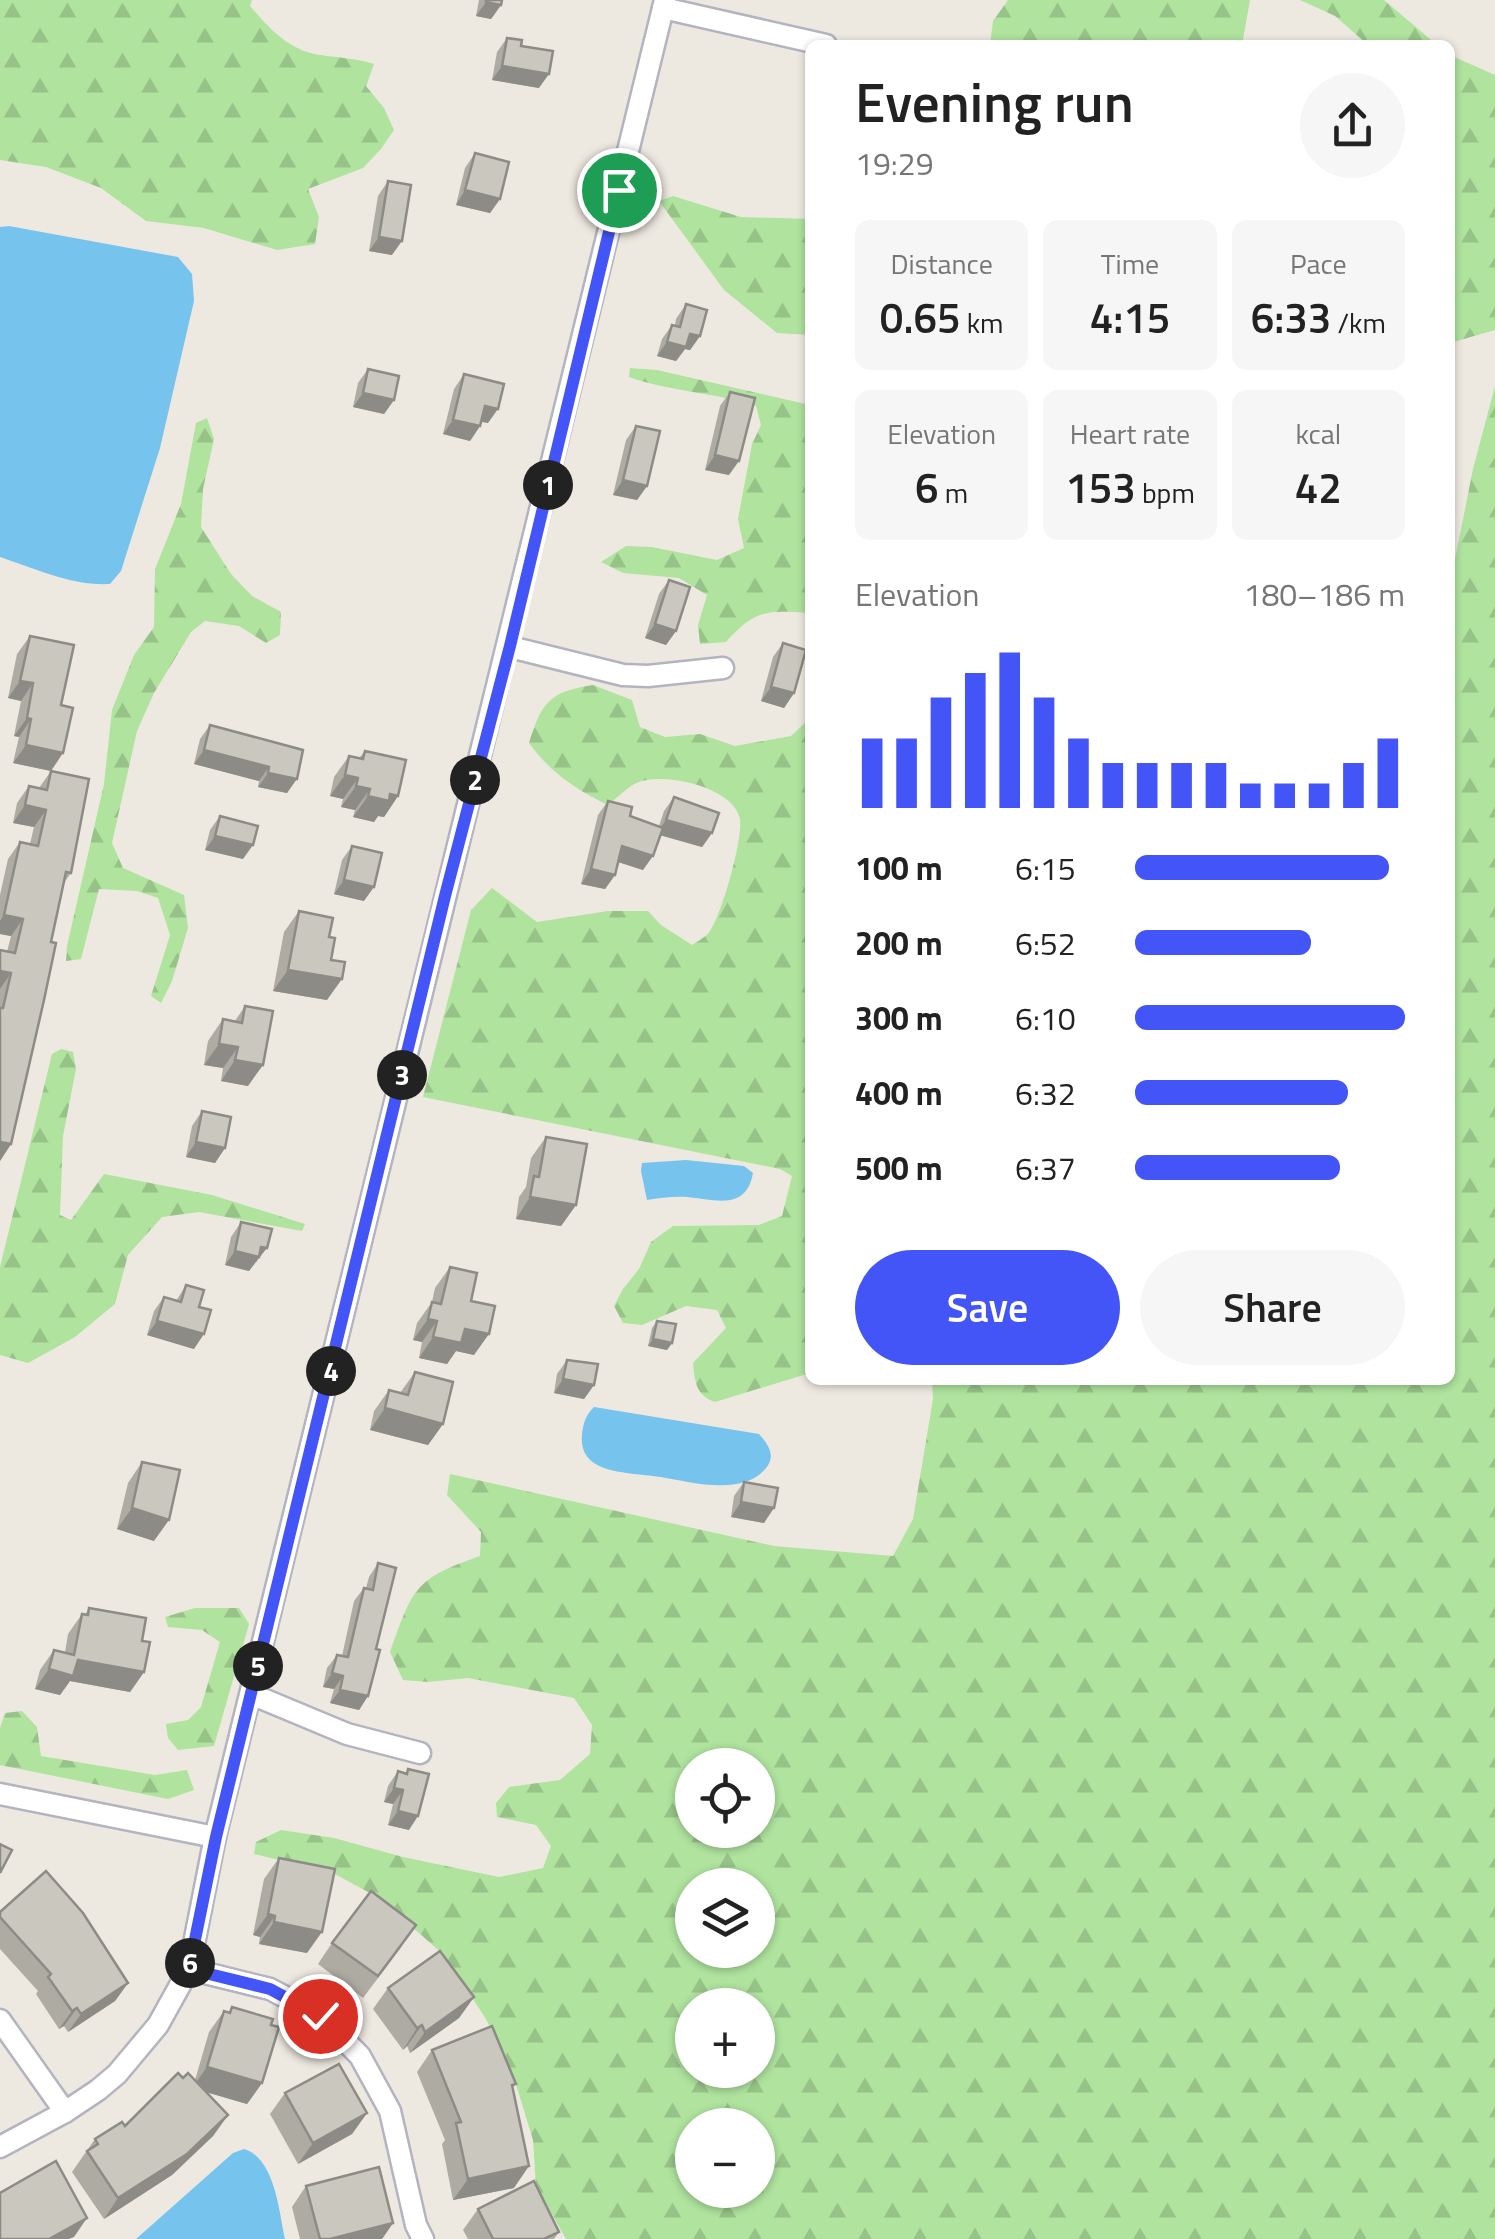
<!DOCTYPE html>
<html lang="en">
<head>
<meta charset="utf-8">
<style>
	:root { --surface:#fff; --page:#f6f6f6; --text:#222; --muted:#767676; --accent:#4455f7 }
	body { margin:0; font-family:"Titillium Web",sans-serif; background:var(--page); color:var(--text); height:100vh; display:flex; flex-direction:column; font-size:38px; white-space:nowrap }
	* { box-sizing:border-box; margin:0 }
	p { font-size:32px; color:var(--muted) }
	.icon { flex:none; width:55px; height:55px; fill:none; stroke:currentColor; stroke-width:2; stroke-linecap:round; stroke-linejoin:round }
	.map { position:relative; flex:1; overflow:hidden }
	.panel { position:absolute; left:805px; top:40px; width:650px; height:1345px; display:flex; flex-direction:column; background:var(--surface); border-radius:15px; box-shadow:0 2px 8px #0004 }
	.panel>* { flex:none }
	.fabs { position:absolute; left:675px; top:1748px; display:grid; gap:20px }
	.fabs a { display:grid; place-items:center; width:100px; height:100px; border-radius:50%; background:var(--surface); box-shadow:0 2px 8px #0004; font-size:50px }
	.pin { position:absolute; display:grid; place-items:center; width:85px; height:85px; color:#fff; margin:-42px; border:5px solid #fff; border-radius:50%; box-shadow:0 2px 10px #0007 }
	.km { position:absolute; width:50px; height:50px; margin:-25px; border-radius:50%; background:#222; color:#fff; font-size:28px; line-height:50px; text-align:center }
	.round { display:grid; place-items:center; flex:none; width:105px; height:105px; border-radius:52px; background:var(--page) }
	.head { display:flex; align-items:center; justify-content:space-between; height:170px; padding:0 50px }
	h1 { font-size:55px; font-weight:600; line-height:75px }
	.figures { display:grid; grid-template-columns:repeat(3,1fr); gap:15px; height:170px; padding:10px 50px }
	.figures div { display:grid; align-content:center; border-radius:15px; background:var(--page); text-align:center }
	.figures b { font-size:42px; font-weight:600 }
	.figures small { font-size:28px; font-weight:400 }
	.figures p { font-size:28px }
	.chart { height:280px; padding:20px 50px }
	.chart p { display:flex; justify-content:space-between }
	.chart svg { width:100%; height:180px; margin-top:10px; stroke:var(--accent); stroke-width:6 }
	.cta { display:flex; gap:20px; margin-top:auto; padding:20px 50px }
	.cta a { flex:1; height:115px; border-radius:60px; background:var(--accent); color:#fff; font-size:40px; font-weight:600; line-height:115px; text-align:center }
	.cta a+a { background:var(--page); color:var(--text) }
	ul { padding:0 50px; list-style:none; font-size:32px }
	li { display:grid; grid-template-columns:160px 120px 1fr; align-items:center; height:75px }
	li i { height:25px; border-radius:12px; background:var(--accent) }
	.map>svg:first-child { display:block }
	.forest { fill:url(#forest-firs); fill-rule:evenodd }
	.water { fill:#76c3ed }
	.lines { fill:none; stroke-linecap:round; stroke-linejoin:round }
	.minor-casing { stroke:#b3b4c0; stroke-width:25 }
	.minor { stroke:#fff; stroke-width:20 }
	.wall { fill:#aeaba3 }
	.shaded-wall { fill:#8d8b85 }
	.building { fill:#cac7be; stroke:#8d8b85; stroke-width:2.5 }
	.route-casing { stroke:#fff; stroke-width:20 }
	.route { stroke:#4455f7; stroke-width:12 }
</style>
</head>
<body>
<div class="map">
<svg width="1495" height="2239" viewBox="0 0 1495 2239">
	<defs>
		<pattern id="forest-firs" width="22" height="20" patternUnits="userSpaceOnUse" patternTransform="scale(2.5)"><rect width="22" height="20" fill="#afe39e"/><path d="M5 1l3.5 6h-7zM16 11l3.5 6h-7z" fill="#97c388"/></pattern>
	</defs>
	<rect width="100%" height="100%" fill="#eee9e0"/>
	<!-- forest -->
	<g class="forest">
		<path d="M0,0H252L250,6C269,28 289,51 320,55C339,58 355,58 374,64L366,86L384,108L394,130L381,149L363,168L308,189L319,217L315,244L277,250L204,228L146,221L101,188L46,167L0,160Z"/>
		<polygon points="1008,0 1250,0 1242,45 990,45 993,21"/>
		<polygon points="1300,0 1384,0 1437,45 1368,45 1335,16"/>
		<polygon points="1450,55 1495,75 1495,330 1450,343"/>
		<polygon points="673,196 741,217 810,219 810,335 777,333 724,290 659,201"/>
		<path d="M630,368L657,370L810,405V613C767,610 755,609 726,642L700,644L698,625L707,595L679,578L623,573L601,562L626,546L652,547L717,560L744,548L738,519L752,444L761,425L756,406C714,392 671,392 629,377Z"/>
		<path d="M1495,386V2239H566L536,2186L533,2140L515,2081L486,2019L444,1955L379,1898L333,1873L254,1854L256,1842L281,1830L334,1838L403,1857L499,1877L543,1868L551,1846L536,1825L497,1817L496,1803L509,1787L560,1780L590,1754L592,1725L574,1698L468,1678L428,1682L403,1680L390,1652C413,1588 414,1579 480,1556L481,1532L447,1495L450,1474L774,1546L893,1556L913,1519L933,1399L932,1380H1450V584L1473,469ZM692,1765H758V1830H692ZM692,1885H758V1950H692ZM692,2005H758V2070H692ZM692,2125H758V2190H692Z"/>
		<polygon points="207,418 214,439 203,489 201,527 231,574 252,596 281,612 280,635 266,643 239,626 205,621 191,632 154,693 137,731 112,843 123,868 184,895 188,928 172,981 161,1003 151,996 170,935 158,898 137,891 99,889 81,959 66,961 67,946 104,784 112,710 134,655 154,627 155,569 181,504 196,423"/>
		<path d="M593,685L632,700L640,727L665,737L700,734L735,746L791,736L810,718V1373L715,1402C696,1395 695,1383 693,1363L726,1328L717,1310L686,1306L642,1325L623,1323L614,1306L623,1289L639,1269L651,1242L673,1226L759,1225L782,1216L792,1176L780,1169L423,1097L471,910L492,888L537,922L608,911H648L661,925L692,945C698,941 706,937 710,931C722,914 743,839 740,819C734,787 665,772 639,782C628,786 617,798 608,805C575,789 551,773 529,743C542,701 550,692 593,685Z"/>
		<polygon points="61,1049 73,1052 76,1069 63,1136 60,1215 71,1220 104,1174 212,1195 305,1224 302,1231 199,1212 162,1217 128,1255 115,1304 75,1337 28,1363 0,1355 0,1267 52,1054"/>
		<polygon points="195,1608 239,1608 249,1624 214,1746 178,1750 168,1738 166,1724 188,1720 201,1707 220,1642 202,1630 168,1627 165,1617"/>
		<polygon points="22,1711 37,1727 41,1756 155,1775 187,1770 194,1790 168,1799 0,1765 0,1728 5,1713"/>
	</g>
	<!-- water -->
	<g class="water">
		<path d="M9,226L178,257L192,274L194,301L160,448L121,571L110,584C72,586 36,569 0,557V227Z"/>
		<path d="M686,1160L744,1166L753,1173C746,1212 714,1199 687,1197C674,1196 660,1198 647,1200L641,1171L642,1163Z"/>
		<path d="M594,1407L759,1434C769,1445 776,1456 766,1468C743,1497 691,1482 661,1477C632,1472 578,1476 582,1435C583,1423 586,1415 594,1407Z"/>
		<path d="M244,2149C275,2158 279,2212 285,2239H136L233,2153Z"/>
	</g>
	<g class="lines">
		<!-- minor casing -->
		<g class="minor-casing">
			<g id="minor">
				<polyline points="663,8 826,45"/>
				<polyline points="510,647 623,675 648,676 723,668"/>
				<polyline points="251,1694 347,1734 420,1753"/>
				<polyline points="0,1794 215,1837"/>
				<polyline points="189,1969 270,1989 320,2015 360,2056 390,2111 416,2225 423,2239"/>
				<polyline points="0,2020 65,2112"/>
				<path d="M0,2147L65,2112L98,2090L117,2074L158,2025L189,1969L215,1837C367,1225 515,612 665,0"/>
			</g>
		</g>
		<!-- minor -->
		<use href="#minor" class="minor"/>
	</g>
	<!-- wall -->
	<g class="wall">
		<polygon points="479,0 502,0 501,5 491,19 476,16"/>
		<polygon points="507,38 521,46 539,88 492,80 497,52"/>
		<polygon points="475,153 500,199 490,213 456,205 465,168"/>
		<polygon points="388,181 392,255 369,251 378,196"/>
		<polygon points="686,304 700,336 690,350 685,349 676,361 657,356 662,339 672,325 675,325 676,319"/>
		<polygon points="368,369 394,400 384,414 353,407 358,383"/>
		<polygon points="464,374 488,423 481,422 480,426 470,441 443,434 454,389"/>
		<polygon points="730,392 729,475 705,470 720,406"/>
		<polygon points="636,426 647,486 637,500 613,495 626,440"/>
		<polygon points="669,580 676,631 666,645 645,638 659,594"/>
		<polygon points="30,636 61,705 51,771 13,763 19,737 14,736 21,701 8,698 17,654"/>
		<polygon points="783,643 794,693 784,708 761,701 773,657"/>
		<polygon points="210,725 303,750 287,793 258,787 259,781 194,764 200,739"/>
		<polygon points="365,751 398,796 384,817 378,816 374,822 353,817 355,810 341,807 343,799 330,796 334,777 349,756 359,758"/>
		<polygon points="51,771 71,873 63,884 11,1144 0,1161 0,950 7,952 11,936 0,934 0,895 8,859 20,842 30,844 34,827 13,823 17,803 29,786 39,788"/>
		<polygon points="674,797 712,833 702,847 660,835 643,870 618,862 615,875 605,889 581,884 598,815 608,801 630,816 659,826 664,811"/>
		<polygon points="220,816 243,859 205,850 210,830"/>
		<polygon points="352,846 364,901 334,894 342,860"/>
		<polygon points="299,911 329,937 331,960 327,1000 273,991 284,932"/>
		<polygon points="245,1006 248,1086 221,1081 223,1068 204,1065 208,1041 223,1019 235,1021"/>
		<polygon points="202,1111 225,1148 215,1163 186,1157 192,1126"/>
		<polygon points="546,1137 576,1205 561,1226 516,1219 519,1197 526,1187 531,1158"/>
		<polygon points="241,1222 257,1262 255,1262 249,1271 225,1265 231,1237"/>
		<polygon points="450,1267 471,1301 474,1355 456,1351 447,1364 419,1358 422,1342 413,1340 417,1323 432,1302 435,1288"/>
		<polygon points="186,1285 199,1307 194,1349 147,1335 154,1311 164,1297 176,1301"/>
		<polygon points="657,1321 672,1343 667,1350 648,1346 652,1328"/>
		<polygon points="567,1360 594,1385 584,1399 554,1393 557,1374"/>
		<polygon points="415,1372 443,1424 428,1445 370,1430 374,1411 389,1390 400,1393"/>
		<polygon points="142,1462 154,1541 117,1529 128,1483"/>
		<polygon points="744,1482 764,1523 731,1517 734,1496"/>
		<polygon points="378,1563 376,1649 368,1696 359,1710 330,1703 334,1689 323,1687 327,1668 337,1655 342,1656 354,1601 364,1588 366,1588 369,1577"/>
		<polygon points="89,1608 142,1641 144,1672 130,1692 70,1681 60,1695 35,1689 40,1670 54,1650 65,1652 68,1634 82,1614 85,1615"/>
		<polygon points="408,1769 409,1830 388,1825 393,1804 384,1802 388,1786 398,1771 406,1773"/>
		<polygon points="279,1858 307,1953 259,1944 260,1937 253,1935 264,1879"/>
		<polygon points="0,1912 128,1983 115,2001 68,2032 64,2026 59,2029 36,1994 38,1991 0,1949"/>
		<polygon points="332,1943 402,1946 363,1998 318,1964"/>
		<polygon points="388,1988 474,1997 459,2018 410,2053 407,2046 403,2050 373,2009"/>
		<polygon points="232,2007 271,2025 262,2083 247,2104 206,2092 228,2115 213,2136 172,2175 104,2219 72,2172 95,2139 125,2126 183,2078 195,2080 209,2032 224,2011 228,2013"/>
		<polygon points="432,2050 516,2084 512,2088 514,2188 453,2200 442,2144 445,2140 417,2072"/>
		<polygon points="285,2093 367,2113 352,2134 298,2164 270,2114"/>
		<polygon points="306,2186 393,2223 382,2239 300,2239 292,2207"/>
		<polygon points="478,2209 559,2232 554,2239 468,2239 463,2230"/>
	</g>
	<!-- shaded-wall -->
	<g class="shaded-wall">
		<polygon points="486,2 501,5 491,19 476,16"/>
		<polygon points="502,66 549,74 539,88 492,80"/>
		<polygon points="465,190 500,199 490,213 456,205"/>
		<polygon points="379,237 402,241 392,255 369,251"/>
		<polygon points="690,334 700,336 690,350 685,349 676,361 657,356 667,342"/>
		<polygon points="363,393 394,400 384,414 353,407"/>
		<polygon points="485,406 498,409 488,423 475,420"/>
		<polygon points="453,420 480,426 470,441 443,434"/>
		<polygon points="715,455 739,461 729,475 705,470"/>
		<polygon points="623,480 647,486 637,500 613,495"/>
		<polygon points="655,624 676,631 666,645 645,638"/>
		<polygon points="20,681 33,683 21,701 8,698"/>
		<polygon points="771,687 794,693 784,708 761,701"/>
		<polygon points="27,718 31,719 19,737 14,736"/>
		<polygon points="26,745 63,753 51,771 13,763"/>
		<polygon points="204,750 269,767 259,781 194,764"/>
		<polygon points="268,773 297,779 287,793 258,787"/>
		<polygon points="345,775 358,778 343,799 330,796"/>
		<polygon points="356,786 370,789 355,810 341,807"/>
		<polygon points="390,794 398,796 384,817 378,816 374,822 353,817 368,796"/>
		<polygon points="25,805 46,810 34,827 13,823"/>
		<polygon points="666,820 712,833 702,847 656,834"/>
		<polygon points="215,836 253,845 243,859 205,850"/>
		<polygon points="622,846 653,856 643,870 612,860"/>
		<polygon points="591,869 615,875 605,889 581,884"/>
		<polygon points="344,880 374,887 364,901 334,894"/>
		<polygon points="4,915 23,919 11,936 0,934 0,921"/>
		<polygon points="288,970 342,979 327,1000 273,991"/>
		<polygon points="0,971 11,973 0,989"/>
		<polygon points="219,1044 238,1047 223,1068 204,1065"/>
		<polygon points="235,1060 263,1065 248,1086 221,1081"/>
		<polygon points="0,1142 11,1144 0,1161"/>
		<polygon points="196,1142 225,1148 215,1163 186,1157"/>
		<polygon points="530,1197 576,1205 561,1226 516,1219"/>
		<polygon points="261,1247 267,1248 249,1271 225,1265 235,1251"/>
		<polygon points="428,1319 437,1321 422,1342 413,1340"/>
		<polygon points="157,1321 204,1334 194,1349 147,1335"/>
		<polygon points="465,1329 489,1334 474,1355 456,1351 447,1364 419,1358 433,1337"/>
		<polygon points="653,1339 672,1343 667,1350 648,1346"/>
		<polygon points="563,1379 594,1385 584,1399 554,1393"/>
		<polygon points="385,1408 443,1424 428,1445 370,1430"/>
		<polygon points="741,1502 774,1508 764,1523 731,1517"/>
		<polygon points="132,1508 169,1520 154,1541 117,1529"/>
		<polygon points="78,1660 144,1672 130,1692 70,1681 60,1695 35,1689 49,1669"/>
		<polygon points="332,1673 343,1676 334,1689 323,1687"/>
		<polygon points="340,1690 368,1696 359,1710 330,1703"/>
		<polygon points="394,1788 403,1790 393,1804 384,1802"/>
		<polygon points="398,1811 418,1816 409,1830 388,1825"/>
		<polygon points="268,1914 275,1916 260,1937 253,1935"/>
		<polygon points="274,1922 322,1932 307,1953 259,1944"/>
		<polygon points="128,1983 115,2001 68,2032 81,2014"/>
		<polygon points="474,1997 459,2018 410,2053 425,2032"/>
		<polygon points="77,2008 64,2026 59,2029 72,2011"/>
		<polygon points="422,2025 407,2046 403,2050 417,2028"/>
		<polygon points="207,2067 262,2083 247,2104 192,2088"/>
		<polygon points="367,2113 352,2134 298,2164 313,2143"/>
		<polygon points="228,2115 213,2136 172,2175 104,2219 118,2198"/>
		<polygon points="529,2166 514,2188 453,2200 468,2179"/>
		<polygon points="87,2218 74,2237 69,2239 49,2239"/>
		<polygon points="393,2223 382,2239 330,2239"/>
	</g>
	<!-- building -->
	<g class="building">
		<polygon points="486,0 502,0 501,5 486,2"/>
		<polygon points="507,38 522,40 521,46 553,51 549,74 502,66"/>
		<polygon points="475,153 509,162 500,199 465,190"/>
		<polygon points="388,181 411,185 402,241 379,237"/>
		<polygon points="686,304 707,310 700,336 690,334 686,347 667,342 672,325 680,327"/>
		<polygon points="368,369 399,376 394,400 363,393"/>
		<polygon points="464,374 504,384 498,409 485,406 480,426 453,420"/>
		<polygon points="730,392 755,398 739,461 715,455"/>
		<polygon points="636,426 660,431 647,486 623,480"/>
		<polygon points="669,580 690,587 676,631 655,624"/>
		<polygon points="30,636 74,645 61,705 73,708 63,753 26,745 31,719 27,718 33,683 20,681"/>
		<polygon points="783,643 806,650 794,693 771,687"/>
		<polygon points="210,725 303,750 297,779 268,773 269,767 204,750"/>
		<polygon points="365,751 406,760 398,796 390,794 389,801 368,796 370,789 356,786 358,778 345,775 349,756 363,759"/>
		<polygon points="51,771 89,779 71,873 66,872 51,942 56,943 44,1000 11,1144 0,1142 0,1008 3,1008 11,973 0,971 0,950 15,953 23,919 4,915 20,842 38,846 46,810 25,805 29,786 47,790"/>
		<polygon points="674,797 719,813 712,833 666,820"/>
		<polygon points="608,801 632,807 630,816 663,828 653,856 622,846 615,875 591,869"/>
		<polygon points="220,816 258,826 253,845 215,836"/>
		<polygon points="352,846 382,853 374,887 344,880"/>
		<polygon points="299,911 333,918 329,937 335,938 331,960 345,962 342,979 288,970"/>
		<polygon points="245,1006 273,1011 263,1065 235,1060 238,1047 219,1044 223,1019 242,1023"/>
		<polygon points="202,1111 231,1117 225,1148 196,1142"/>
		<polygon points="546,1137 587,1144 576,1205 530,1197 534,1176 539,1177"/>
		<polygon points="241,1222 272,1229 267,1248 261,1247 259,1257 235,1251"/>
		<polygon points="450,1267 477,1273 471,1301 495,1306 489,1334 465,1329 461,1343 433,1337 437,1321 428,1319 432,1302 441,1304"/>
		<polygon points="186,1285 204,1290 199,1307 211,1310 204,1334 157,1321 164,1297 181,1302"/>
		<polygon points="657,1321 676,1324 672,1343 653,1339"/>
		<polygon points="567,1360 598,1364 594,1385 563,1379"/>
		<polygon points="415,1372 453,1382 443,1424 385,1408 389,1390 408,1395"/>
		<polygon points="142,1462 180,1470 169,1520 132,1508"/>
		<polygon points="744,1482 778,1488 774,1508 741,1502"/>
		<polygon points="378,1563 396,1568 376,1649 380,1650 368,1696 340,1690 343,1676 332,1673 337,1655 348,1657 364,1588 373,1590"/>
		<polygon points="89,1608 146,1618 142,1641 150,1642 144,1672 78,1660 73,1676 49,1669 54,1650 74,1655 82,1614 88,1615"/>
		<polygon points="408,1769 429,1774 418,1816 398,1811 403,1790 394,1788 398,1771 407,1774"/>
		<polygon points="0,1844 12,1850 0,1873"/>
		<polygon points="279,1858 335,1869 322,1932 274,1922 275,1916 268,1914"/>
		<polygon points="46,1871 83,1913 128,1983 81,2014 77,2008 72,2011 48,1977 51,1974 0,1917 0,1912"/>
		<polygon points="371,1891 416,1925 378,1976 332,1943"/>
		<polygon points="440,1951 474,1997 425,2032 422,2025 417,2028 388,1988"/>
		<polygon points="232,2007 273,2019 271,2025 279,2027 262,2083 207,2067 224,2011 230,2013"/>
		<polygon points="492,2026 516,2084 512,2085 529,2166 468,2179 456,2123 461,2122 432,2050"/>
		<polygon points="339,2064 367,2113 313,2143 285,2093"/>
		<polygon points="178,2073 183,2078 188,2073 228,2115 187,2154 118,2198 87,2151 98,2144 95,2139 122,2122 125,2126"/>
		<polygon points="56,2161 87,2218 49,2239 0,2239 0,2193"/>
		<polygon points="379,2167 393,2223 330,2239 320,2239 306,2186"/>
		<polygon points="534,2181 559,2232 544,2239 493,2239 478,2209"/>
	</g>
	<g class="lines">
		<!-- route casing -->
		<g class="route-casing">
			<polyline id="route" points="320,2016 270,1989 189,1969 216,1837 445,896 510,646 619,190"/>
		</g>
		<!-- route -->
		<use href="#route" class="route"/>
	</g>
</svg>
<div class="fabs">
<a><svg class="icon" aria-label="locate" viewBox="0 0 24 24"><circle cx="12" cy="12" r="6"/><path d="M12 2v4M12 18v4M2 12h4M18 12h4"/></svg></a>
<a><svg class="icon" aria-label="layers" viewBox="0 0 24 24"><path d="M12 4l9 5-9 5-9-5zM3 14l9 5 9-5"/></svg></a>
<a>+</a>
<a>−</a>
</div>
<div class="pin" style="left:619px;top:190px;background:#1e9e55"><svg class="icon" aria-label="arrive" viewBox="0 0 24 24"><path d="M6 21V4h12l-3 4 3 4H6"/></svg></div>
<div class="pin" style="left:320px;top:2016px;background:#d93025"><svg class="icon" aria-label="check" viewBox="0 0 24 24"><path d="M5 12l5 5 9-10"/></svg></div>
<b class="km" style="left:548px;top:485px">1</b>
<b class="km" style="left:475px;top:780px">2</b>
<b class="km" style="left:402px;top:1075px">3</b>
<b class="km" style="left:331px;top:1371px">4</b>
<b class="km" style="left:258px;top:1666px">5</b>
<b class="km" style="left:190px;top:1963px">6</b>
<section class="panel">
<div class="head"><div><h1>Evening run</h1><p>19:29</p></div><a class="round"><svg class="icon" aria-label="share" viewBox="0 0 24 24"><path d="M12 15V3M7 8l5-5 5 5M5 13v7h14v-7"/></svg></a></div>
<div class="figures">
<div><p>Distance</p><b>0.65<small> km</small></b></div>
<div><p>Time</p><b>4:15</b></div>
<div><p>Pace</p><b>6:33<small> /km</small></b></div>
</div>
<div class="figures">
<div><p>Elevation</p><b>6<small> m</small></b></div>
<div><p>Heart rate</p><b>153<small> bpm</small></b></div>
<div><p>kcal</p><b>42</b></div>
</div>
<div class="chart"><p><span>Elevation</span>180–186 m</p>
<svg viewBox="0 0 160 44" preserveAspectRatio="none"><path d="M5 44V27M15 44V27M25 44V17M35 44V11M45 44V6M55 44V17M65 44V27M75 44V33M85 44V33M95 44V33M105 44V33M115 44V38M125 44V38M135 44V38M145 44V33M155 44V27"/></svg>
</div>
<ul>
<li><b>100 m</b>6:15<i style="width:94%"></i></li>
<li><b>200 m</b>6:52<i style="width:65%"></i></li>
<li><b>300 m</b>6:10<i style="width:100%"></i></li>
<li><b>400 m</b>6:32<i style="width:79%"></i></li>
<li><b>500 m</b>6:37<i style="width:76%"></i></li>
</ul>
<div class="cta"><a>Save</a><a>Share</a></div>
</section>
</div>
</body>
</html>
